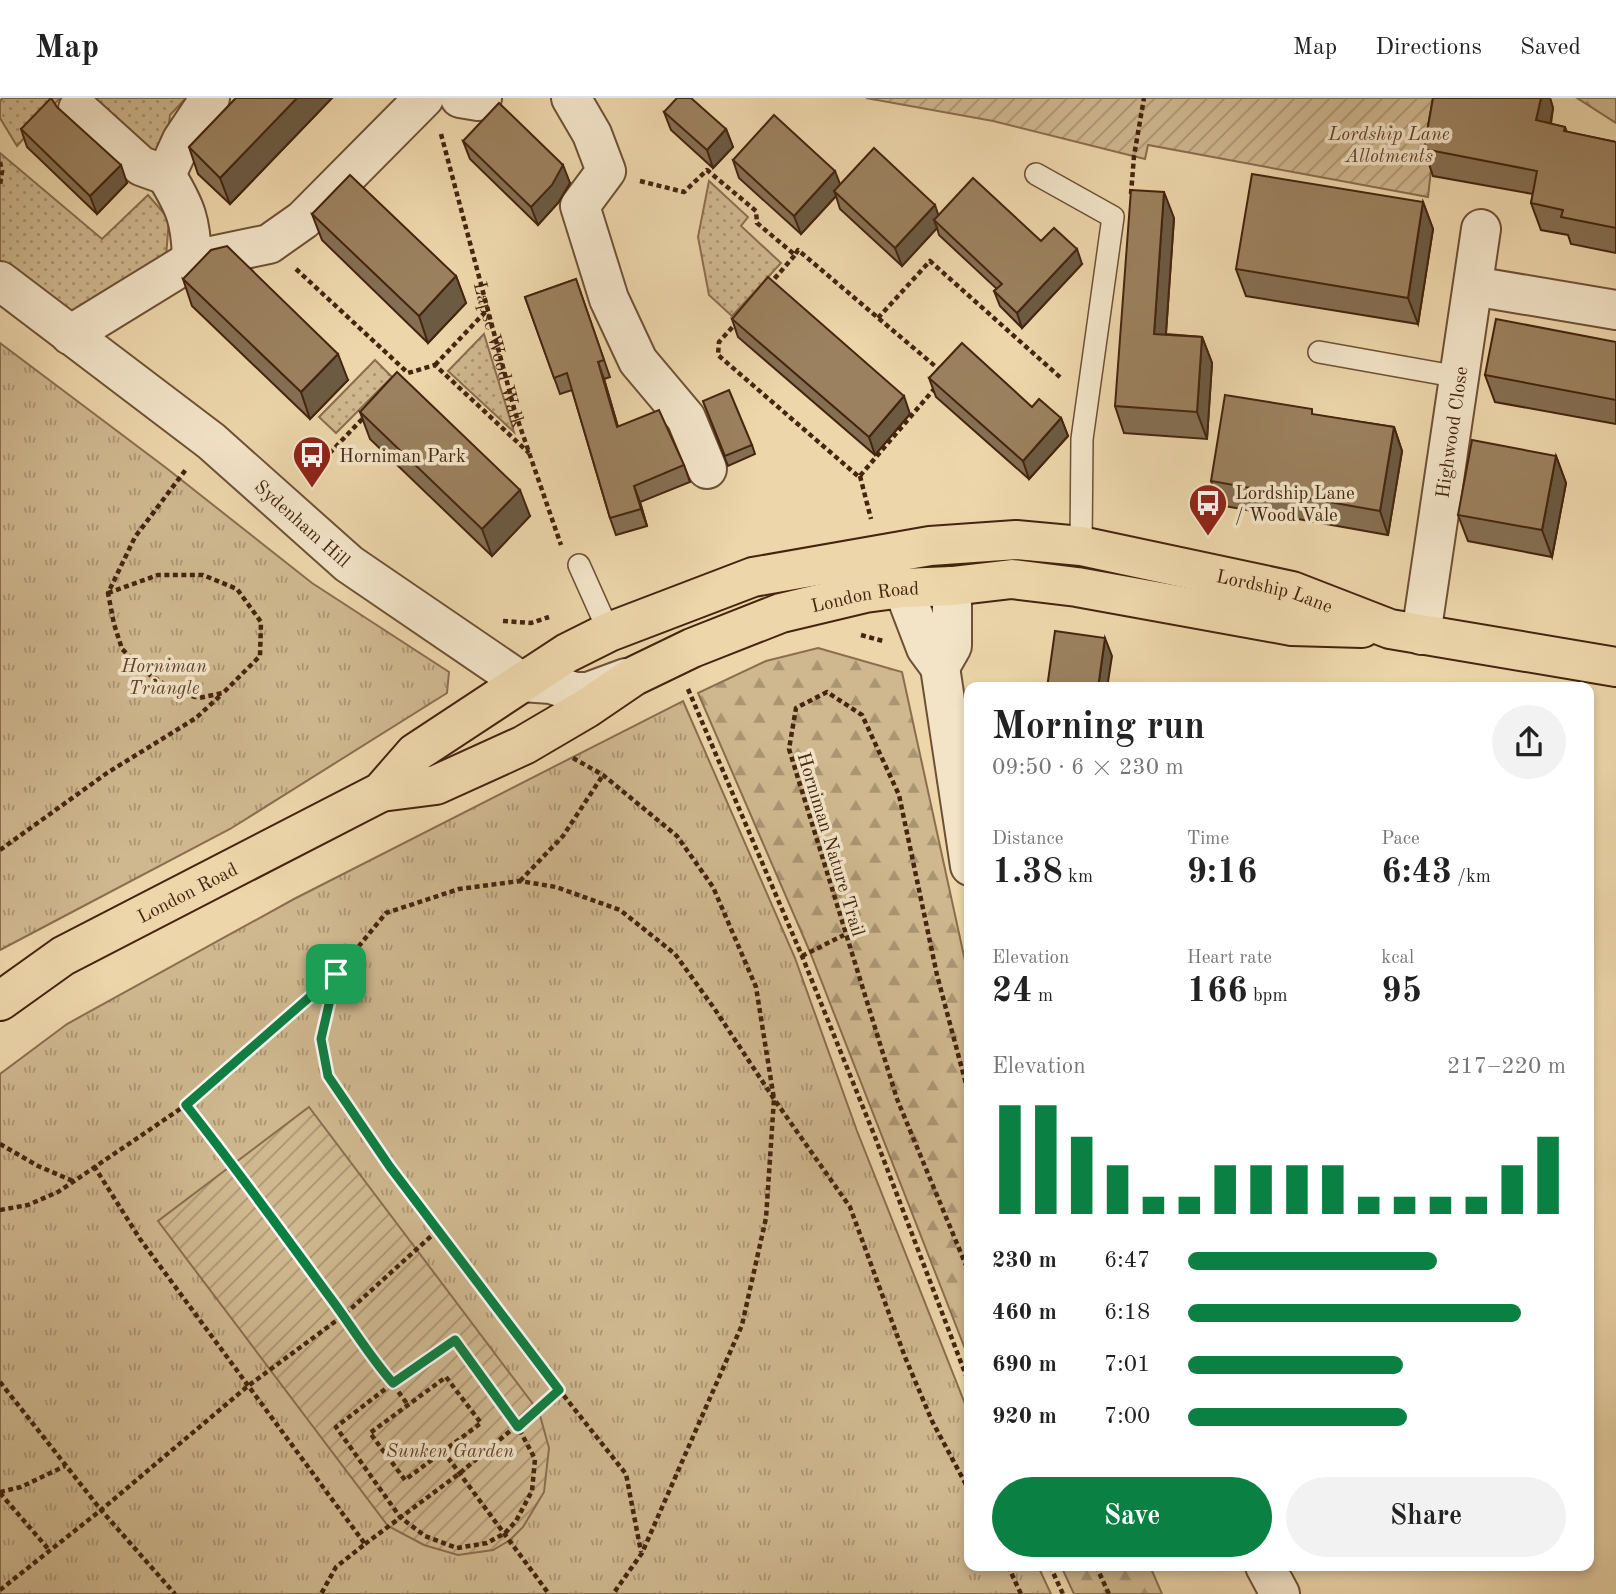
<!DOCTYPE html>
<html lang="en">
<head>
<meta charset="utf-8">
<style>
	:root { --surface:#fff; --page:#f2f2f2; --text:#222; --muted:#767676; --line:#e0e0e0; --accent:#0b8043 }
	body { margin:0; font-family:"Old Standard TT",serif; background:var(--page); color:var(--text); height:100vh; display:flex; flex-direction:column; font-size:26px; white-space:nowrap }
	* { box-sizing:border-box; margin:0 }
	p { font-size:23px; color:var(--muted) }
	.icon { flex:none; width:38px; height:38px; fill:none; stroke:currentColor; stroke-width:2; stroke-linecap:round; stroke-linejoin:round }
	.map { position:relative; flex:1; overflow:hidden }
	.sheet { position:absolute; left:964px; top:584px; width:630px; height:889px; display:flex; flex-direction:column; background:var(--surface); border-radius:14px; box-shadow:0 4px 10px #0003 }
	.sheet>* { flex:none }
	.pin { position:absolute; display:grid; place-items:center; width:60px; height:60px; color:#fff; margin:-30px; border-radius:14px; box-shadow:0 4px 10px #0006 }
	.round { display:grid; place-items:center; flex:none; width:74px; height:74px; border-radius:37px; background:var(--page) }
	.summary { display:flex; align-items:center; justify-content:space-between; height:119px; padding:0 28px }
	h1 { font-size:38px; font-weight:800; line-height:52px }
	.stats { display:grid; grid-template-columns:repeat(3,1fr); gap:10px; height:119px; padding:7px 28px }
	.stats div { display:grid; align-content:center }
	.stats b { font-size:35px; font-weight:800 }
	.stats small { font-size:19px; font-weight:400 }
	.stats p { font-size:19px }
	.chart { height:196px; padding:14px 28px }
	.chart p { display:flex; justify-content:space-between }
	.chart svg { width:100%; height:126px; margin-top:7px; stroke:var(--accent); stroke-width:6 }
	.button { display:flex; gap:14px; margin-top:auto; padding:14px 28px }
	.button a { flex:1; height:80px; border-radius:42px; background:var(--accent); color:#fff; font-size:28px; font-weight:800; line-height:80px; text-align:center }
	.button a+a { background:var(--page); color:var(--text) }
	ul { padding:0 28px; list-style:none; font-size:23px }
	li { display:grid; grid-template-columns:112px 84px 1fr; align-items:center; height:52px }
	li i { height:18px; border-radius:9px; background:var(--accent) }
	header { display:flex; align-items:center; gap:42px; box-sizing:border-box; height:98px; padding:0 35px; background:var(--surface); border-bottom:2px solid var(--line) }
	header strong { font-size:33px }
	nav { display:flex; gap:38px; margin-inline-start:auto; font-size:24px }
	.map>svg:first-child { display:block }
	.grass { fill:url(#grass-dots); stroke:#8a6e4e; stroke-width:2 }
	.forest { fill:url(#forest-firs); stroke:#8a6e4e; stroke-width:2 }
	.park { fill:url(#park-tufts); stroke:#8a6e4e; stroke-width:2 }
	.garden { fill:url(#garden-furrows); stroke:#8a6e4e; stroke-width:2 }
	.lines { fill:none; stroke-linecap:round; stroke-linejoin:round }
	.service-casing { stroke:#6e5135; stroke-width:24 }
	.minor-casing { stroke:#6e5135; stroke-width:42 }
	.tertiary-casing { stroke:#6e5135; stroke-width:42 }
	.trunk-casing { stroke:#44250e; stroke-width:42 }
	.path { stroke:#44250e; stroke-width:4.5; stroke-dasharray:5 3.5; stroke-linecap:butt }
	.service { stroke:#f3e4c8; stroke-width:21 }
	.minor { stroke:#f3e4c8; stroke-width:38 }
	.tertiary { stroke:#f3e4c8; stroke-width:38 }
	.trunk { stroke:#ecd6aa; stroke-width:38 }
	.wall { fill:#856f52; stroke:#44250e; stroke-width:2 }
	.shaded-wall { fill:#6c5a42; stroke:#44250e; stroke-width:2 }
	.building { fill:#9b815f; stroke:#44250e; stroke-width:2 }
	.route-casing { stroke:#fff; stroke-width:14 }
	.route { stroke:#0b8043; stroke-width:9 }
	.labels { text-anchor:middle; stroke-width:7; stroke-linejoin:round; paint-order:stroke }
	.park-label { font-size:19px; font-style:italic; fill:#604228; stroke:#f3e4c8 }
	.street-label { font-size:19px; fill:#44250e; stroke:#f3e4c8 }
	.poi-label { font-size:19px; fill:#44250e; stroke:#f3e4c8; text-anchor:start }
</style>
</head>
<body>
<header>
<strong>Map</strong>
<nav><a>Map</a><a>Directions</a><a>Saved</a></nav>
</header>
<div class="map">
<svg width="1616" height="1496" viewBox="0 0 1616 1496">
	<defs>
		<pattern id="grass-dots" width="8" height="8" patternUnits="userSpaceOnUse" patternTransform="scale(1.75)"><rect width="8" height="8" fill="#cfb88f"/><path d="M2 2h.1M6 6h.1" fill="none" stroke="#aa9573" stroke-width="1.8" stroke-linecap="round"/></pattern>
		<pattern id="forest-firs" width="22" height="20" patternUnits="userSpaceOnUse" patternTransform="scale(1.75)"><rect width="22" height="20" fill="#cfb88f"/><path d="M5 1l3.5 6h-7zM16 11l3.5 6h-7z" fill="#aa9573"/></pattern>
		<pattern id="park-tufts" width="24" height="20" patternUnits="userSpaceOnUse" patternTransform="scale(1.75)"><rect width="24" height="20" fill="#cfb88f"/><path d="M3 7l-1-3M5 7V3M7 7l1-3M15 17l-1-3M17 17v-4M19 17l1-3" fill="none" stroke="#aa9573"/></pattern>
		<pattern id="garden-furrows" width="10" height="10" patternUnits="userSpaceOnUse" patternTransform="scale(1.75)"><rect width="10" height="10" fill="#cfb88f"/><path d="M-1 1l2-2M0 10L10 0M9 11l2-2" fill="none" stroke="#aa9573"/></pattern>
	</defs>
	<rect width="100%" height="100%" fill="#ecd6aa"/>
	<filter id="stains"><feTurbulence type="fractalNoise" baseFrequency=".00286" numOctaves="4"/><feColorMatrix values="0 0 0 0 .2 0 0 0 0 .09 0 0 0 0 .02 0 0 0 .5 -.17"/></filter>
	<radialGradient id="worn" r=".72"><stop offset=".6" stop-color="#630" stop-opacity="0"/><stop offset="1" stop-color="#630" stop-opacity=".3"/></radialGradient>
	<!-- grass -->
	<g class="grass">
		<polygon points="3,0 60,0 17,48 0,20 0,3"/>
		<polygon points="89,0 186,0 170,17 167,44 147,61"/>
		<polygon points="0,55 102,141 148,97 169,121 166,159 76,219 0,165"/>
		<polygon points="709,83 748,119 741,128 781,165 732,218 709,197 698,139"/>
		<polygon points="484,236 514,334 448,273"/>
		<polygon points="375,262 392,279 336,335 319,319"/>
	</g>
	<!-- forest -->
	<g class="forest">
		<polygon points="1577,0 1616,0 1616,25"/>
		<polygon points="818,550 902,574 969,881 969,1261 810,854 698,595 766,563"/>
		<polygon points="1061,1468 1150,1468 1162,1496 1074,1496"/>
	</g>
	<!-- park -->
	<g class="park">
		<polygon points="0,245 165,369 312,485 449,574 447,595 230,731 0,852"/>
		<polygon points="683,603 795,860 857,1033 969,1316 970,1468 1038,1468 1051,1496 0,1496 0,976 67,926 294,801"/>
	</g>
	<!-- garden -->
	<g class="garden">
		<polygon points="866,0 1439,0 1428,99 1148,47 1145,61 993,23"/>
		<polygon points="309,1009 539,1314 549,1350 544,1394 523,1429 510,1442 493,1452 458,1457 424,1447 388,1428 158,1123"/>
	</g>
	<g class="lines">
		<!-- service casing -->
		<g class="service-casing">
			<g id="service">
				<polyline points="1036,76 1113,119 1082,341 1081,448"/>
				<polyline points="1319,254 1459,279"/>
				<polyline points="579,467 609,534"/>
			</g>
		</g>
		<!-- minor casing -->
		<g class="minor-casing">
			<g id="minor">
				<polyline points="460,0 478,3 482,0"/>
				<polyline points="571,0 592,36 606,73 580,108 609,201 638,263 686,320 707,371"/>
				<polyline points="78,11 141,68 166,77"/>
				<path d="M192,162C191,123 186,110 166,77L182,42L210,0"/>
				<polyline points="1473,188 1616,212"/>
				<polyline points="70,237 192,162 269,146 303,122 424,0"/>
				<path id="s2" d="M1421,537L1481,131"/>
			</g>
		</g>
		<!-- tertiary casing -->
		<g class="tertiary-casing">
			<g id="tertiary">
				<path id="s3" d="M0,183L211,343L349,466L522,584L551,586L575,594H588L626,580"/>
				<polyline points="903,490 926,550 940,569 970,768"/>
				<polyline points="940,569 952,548 952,488"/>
				<polyline points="1265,1468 1280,1496"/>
			</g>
		</g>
		<!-- trunk casing -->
		<g class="trunk-casing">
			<g id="trunk">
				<path id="s4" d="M381,694L436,687L524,647L587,610L634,578L692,550L781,515L865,495L903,490L952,488L1012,481L1077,489L1292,528L1362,530"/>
				<path id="s5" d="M0,903L63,858L381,694L415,655L567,555L609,534L753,479L930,448L1016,442L1081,448L1292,493L1390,531L1616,569"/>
			</g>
		</g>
		<!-- path -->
		<g class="path">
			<path id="s1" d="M441,36L515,314L561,447"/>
			<polyline points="0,64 2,73 0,88"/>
			<polyline points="640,83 684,94 707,72 756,113 757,125 795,157 798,152 942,274"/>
			<polyline points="1131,96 1134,58 1144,0"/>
			<polyline points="296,171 408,275 435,267 529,355"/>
			<polyline points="769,187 795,157"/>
			<polyline points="878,220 930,163 1061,280"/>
			<polyline points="738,223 719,244 718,257 859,379 935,290"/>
			<polyline points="435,267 488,211"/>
			<polyline points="860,378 871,421"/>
			<polyline points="306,380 365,318"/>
			<polyline points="108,495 158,477 203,477 237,491 261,524 260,558 223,595 199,600 177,594 147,575 122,551 114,526 108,495 135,439 187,370"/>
			<polyline points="503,523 531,525 549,519"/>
			<polyline points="861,537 883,543"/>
			<polyline points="688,591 802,858 875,1039 970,1288"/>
			<polyline points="573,660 603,677 677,738 713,789 756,889 774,1001 766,1120 742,1227 642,1455 613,1496"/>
			<polyline points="0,752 107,675 196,620 222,596"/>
			<polyline points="520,783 563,738 603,677"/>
			<polyline points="802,858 844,837"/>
			<polyline points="336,876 321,941 328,978 390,1069 549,1279 626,1376 641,1454"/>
			<polyline points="970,1001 937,877 899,697 862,617 827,594 796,610 789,651 897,1001 970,1177"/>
			<polyline points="186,1007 233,1066 408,1307"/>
			<polyline points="0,1046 38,1068 73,1083"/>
			<polyline points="94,1068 140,1141 365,1446 336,1469 321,1496"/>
			<polyline points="0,1112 28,1107 58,1094 186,1007 336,876 386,815 459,791 520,783 556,789 620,812 675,856 714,910 774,1001 850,1109 905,1259 932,1323 970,1394"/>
			<polygon points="455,1242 518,1329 535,1361 532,1393 516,1423 505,1435 487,1445 457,1450 425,1438 400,1419 336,1329 393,1285"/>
			<polygon points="446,1279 481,1325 405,1382 370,1335"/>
			<polyline points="0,1284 101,1412 175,1496"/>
			<polyline points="443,1353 549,1496"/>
			<polyline points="0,1394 21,1389 65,1368"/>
			<polyline points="0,1395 50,1453"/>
			<polyline points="365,1446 460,1375 559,1292"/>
			<polyline points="1008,1468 1021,1496"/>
			<polyline points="1050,1468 1063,1496"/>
			<polyline points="1096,1468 1109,1496"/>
			<polyline points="0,1492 101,1412 248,1288 344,1217 439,1131"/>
		</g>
		<!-- service -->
		<use href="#service" class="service"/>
		<!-- minor -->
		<use href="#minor" class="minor"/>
		<!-- tertiary -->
		<use href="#tertiary" class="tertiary"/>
		<!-- trunk -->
		<use href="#trunk" class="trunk"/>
	</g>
	<!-- wall -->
	<g class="wall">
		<polygon points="236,0 332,0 230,106 198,76 189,49"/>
		<polygon points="1433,0 1550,0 1553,10 1551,26 1565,29 1567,34 1616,44 1616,155 1571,146 1568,137 1541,132 1531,105 1533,96 1433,78 1424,51"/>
		<polygon points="57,9 127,85 97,116 27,49 21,31"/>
		<polygon points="664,14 726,31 733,49 713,70 671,32"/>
		<polygon points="463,43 570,85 558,105 538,127 470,61"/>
		<polygon points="733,62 840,86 939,117 1041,143 1082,166 1022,230 1000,208 994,193 997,191 939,137 937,130 902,168 840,111 836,98 801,136 739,80"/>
		<polygon points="1423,104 1433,131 1418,226 1246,198 1236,171"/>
		<polygon points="312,116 456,178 466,205 428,245 322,142"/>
		<polygon points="1174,120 1166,236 1202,239 1212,265 1207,341 1124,335 1115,308"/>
		<polygon points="183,181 348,282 310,321 192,208"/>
		<polygon points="576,181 610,279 604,281 618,329 684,367 690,384 640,404 647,428 616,437 610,420 572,292 560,296 525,199"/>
		<polygon points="732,221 910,316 875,357 738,239"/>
		<polygon points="1616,244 1616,326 1495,304 1485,277"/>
		<polygon points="929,280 1032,309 1061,320 1068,338 1029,381 936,299"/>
		<polygon points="703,303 752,347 755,356 728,368"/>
		<polygon points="360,314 530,418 492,458 370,341"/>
		<polygon points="1314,317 1394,329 1402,353 1388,437 1219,407 1211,383"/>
		<polygon points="1556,358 1566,385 1552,459 1468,443 1458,417"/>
	</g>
	<!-- shaded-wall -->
	<g class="shaded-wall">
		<polygon points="297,0 332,0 230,106 220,80"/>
		<polygon points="1541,0 1550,0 1553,10 1546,49 1536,22"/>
		<polygon points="726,31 733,49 713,70 707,52"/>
		<polygon points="121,67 127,85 97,116 90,98"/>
		<polygon points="563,67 570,85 558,105 538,127 531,109"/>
		<polygon points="835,73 842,91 834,93 836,98 801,136 794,118"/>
		<polygon points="1164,94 1174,120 1164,262 1154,236"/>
		<polygon points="1423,104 1433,131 1418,226 1408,200"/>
		<polygon points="935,107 941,125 934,122 937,130 902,168 895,150"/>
		<polygon points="1077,151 1082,166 1022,230 1017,215"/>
		<polygon points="456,178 466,205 428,245 419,218"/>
		<polygon points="1202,239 1212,265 1207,341 1197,314"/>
		<polygon points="338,256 348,282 310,321 301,294"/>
		<polygon points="598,264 604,281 623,346 617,329"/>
		<polygon points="904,298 910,316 875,357 869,339"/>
		<polygon points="1061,320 1068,338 1029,381 1023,363"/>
		<polygon points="1394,329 1402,353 1388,437 1380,413"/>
		<polygon points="1556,358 1566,385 1552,459 1542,432"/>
		<polygon points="634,388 640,404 647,428 641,411"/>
		<polygon points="520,392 530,418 492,458 482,431"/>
		<polygon points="1105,540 1112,558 1107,590 1098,590"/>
	</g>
	<!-- building -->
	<g class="building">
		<polygon points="51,0 57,9 121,67 90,98 21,31"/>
		<polygon points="236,0 297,0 220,80 189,49"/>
		<polygon points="677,0 691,0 726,31 707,52 664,14"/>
		<polygon points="1433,0 1541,0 1536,22 1565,29 1564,33 1616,44 1616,130 1561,119 1563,112 1531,105 1537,73 1424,51"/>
		<polygon points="499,5 563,67 552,87 531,109 463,43"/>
		<polygon points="774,17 835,73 794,118 733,62"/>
		<polygon points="874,50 935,107 895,150 834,93"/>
		<polygon points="1252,76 1423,104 1408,200 1236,171"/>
		<polygon points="350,77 456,178 419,218 312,116"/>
		<polygon points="973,80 1041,143 1054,130 1077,151 1017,215 994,193 1002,186 934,122"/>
		<polygon points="1131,92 1164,94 1154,236 1202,239 1197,314 1115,308"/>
		<polygon points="227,148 338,256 301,294 183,181 211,152"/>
		<polygon points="768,179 904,298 869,339 732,221"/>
		<polygon points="576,181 604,262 598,264 617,329 659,312 684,367 634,388 641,411 610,420 567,275 554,280 525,199"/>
		<polygon points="1496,221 1616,244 1616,302 1485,277"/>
		<polygon points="962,245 1032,309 1039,301 1061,320 1023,363 929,280"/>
		<polygon points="397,274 520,392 482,431 360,314"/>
		<polygon points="729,292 752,347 725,358 703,303"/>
		<polygon points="1225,297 1312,311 1312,316 1394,329 1380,413 1211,383"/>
		<polygon points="1472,342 1556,358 1542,432 1458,417"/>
		<polygon points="1055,533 1105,540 1098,590 1047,590"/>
	</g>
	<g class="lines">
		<!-- route casing -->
		<g class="route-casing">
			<path id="route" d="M336,876L321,941L328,978L390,1069L559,1292L518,1329L455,1242L393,1285C369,1258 351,1227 329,1198C282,1134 236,1070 186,1007Z"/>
		</g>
		<!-- route -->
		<use href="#route" class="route"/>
	</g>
	<!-- icons -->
	<defs>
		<g id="bus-pin" transform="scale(2.0125)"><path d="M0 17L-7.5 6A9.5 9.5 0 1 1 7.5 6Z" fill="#8f2418" stroke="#f3e4c8"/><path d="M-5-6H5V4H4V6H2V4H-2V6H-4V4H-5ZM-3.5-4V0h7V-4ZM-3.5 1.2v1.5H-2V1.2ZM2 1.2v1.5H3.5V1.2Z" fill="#fff"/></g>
	</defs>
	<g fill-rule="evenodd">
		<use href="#bus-pin" x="312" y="357"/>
		<use href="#bus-pin" x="1208" y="405"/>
	</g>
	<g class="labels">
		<!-- park labels -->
		<g class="park-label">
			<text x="1389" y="42">Lordship Lane<tspan x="1389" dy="22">Allotments</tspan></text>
			<text x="164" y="574">Horniman<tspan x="164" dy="22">Triangle</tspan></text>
			<text x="450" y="1359">Sunken Garden</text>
		</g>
		<!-- street labels -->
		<g class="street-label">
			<text dy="7" stroke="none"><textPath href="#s1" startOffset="228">Lapse Wood Walk</textPath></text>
			<text dy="7" stroke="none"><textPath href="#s2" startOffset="205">Highwood Close</textPath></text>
			<text dy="7" stroke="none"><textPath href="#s3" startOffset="388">Sydenham Hill</textPath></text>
			<text dy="7" stroke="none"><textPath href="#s5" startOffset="1400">Lordship Lane</textPath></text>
			<text dy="7" stroke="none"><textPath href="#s4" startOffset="528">London Road</textPath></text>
			<text transform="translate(832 746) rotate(73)" y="7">Horniman Nature Trail</text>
			<text dy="7" stroke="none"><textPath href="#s5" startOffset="217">London Road</textPath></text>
		</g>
		<!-- poi labels -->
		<g class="poi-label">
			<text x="339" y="364">Horniman Park</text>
			<text x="1235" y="401">Lordship Lane<tspan x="1235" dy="22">/ Wood Vale</tspan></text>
		</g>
	</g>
	<rect width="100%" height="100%" filter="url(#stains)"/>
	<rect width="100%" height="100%" fill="url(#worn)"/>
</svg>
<div class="pin" style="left:336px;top:876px;background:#1e9e55"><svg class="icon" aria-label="arrive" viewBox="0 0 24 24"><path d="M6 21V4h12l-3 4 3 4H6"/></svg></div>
<section class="sheet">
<div class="summary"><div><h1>Morning run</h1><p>09:50 · 6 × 230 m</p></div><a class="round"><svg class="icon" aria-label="share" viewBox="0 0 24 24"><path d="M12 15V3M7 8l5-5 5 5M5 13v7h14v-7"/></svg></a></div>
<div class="stats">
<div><p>Distance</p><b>1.38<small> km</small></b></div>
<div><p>Time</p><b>9:16</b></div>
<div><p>Pace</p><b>6:43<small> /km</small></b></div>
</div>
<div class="stats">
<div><p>Elevation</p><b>24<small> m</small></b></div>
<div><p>Heart rate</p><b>166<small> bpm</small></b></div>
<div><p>kcal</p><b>95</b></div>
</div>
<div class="chart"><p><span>Elevation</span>217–220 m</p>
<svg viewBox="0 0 160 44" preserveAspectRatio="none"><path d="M5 44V6M15 44V6M25 44V17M35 44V27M45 44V38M55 44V38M65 44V27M75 44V27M85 44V27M95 44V27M105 44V38M115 44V38M125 44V38M135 44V38M145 44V27M155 44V17"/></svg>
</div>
<ul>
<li><b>230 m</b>6:47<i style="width:66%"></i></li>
<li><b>460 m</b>6:18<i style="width:88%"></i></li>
<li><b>690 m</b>7:01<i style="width:57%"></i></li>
<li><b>920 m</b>7:00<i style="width:58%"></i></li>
</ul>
<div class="button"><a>Save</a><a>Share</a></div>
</section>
</div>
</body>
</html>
